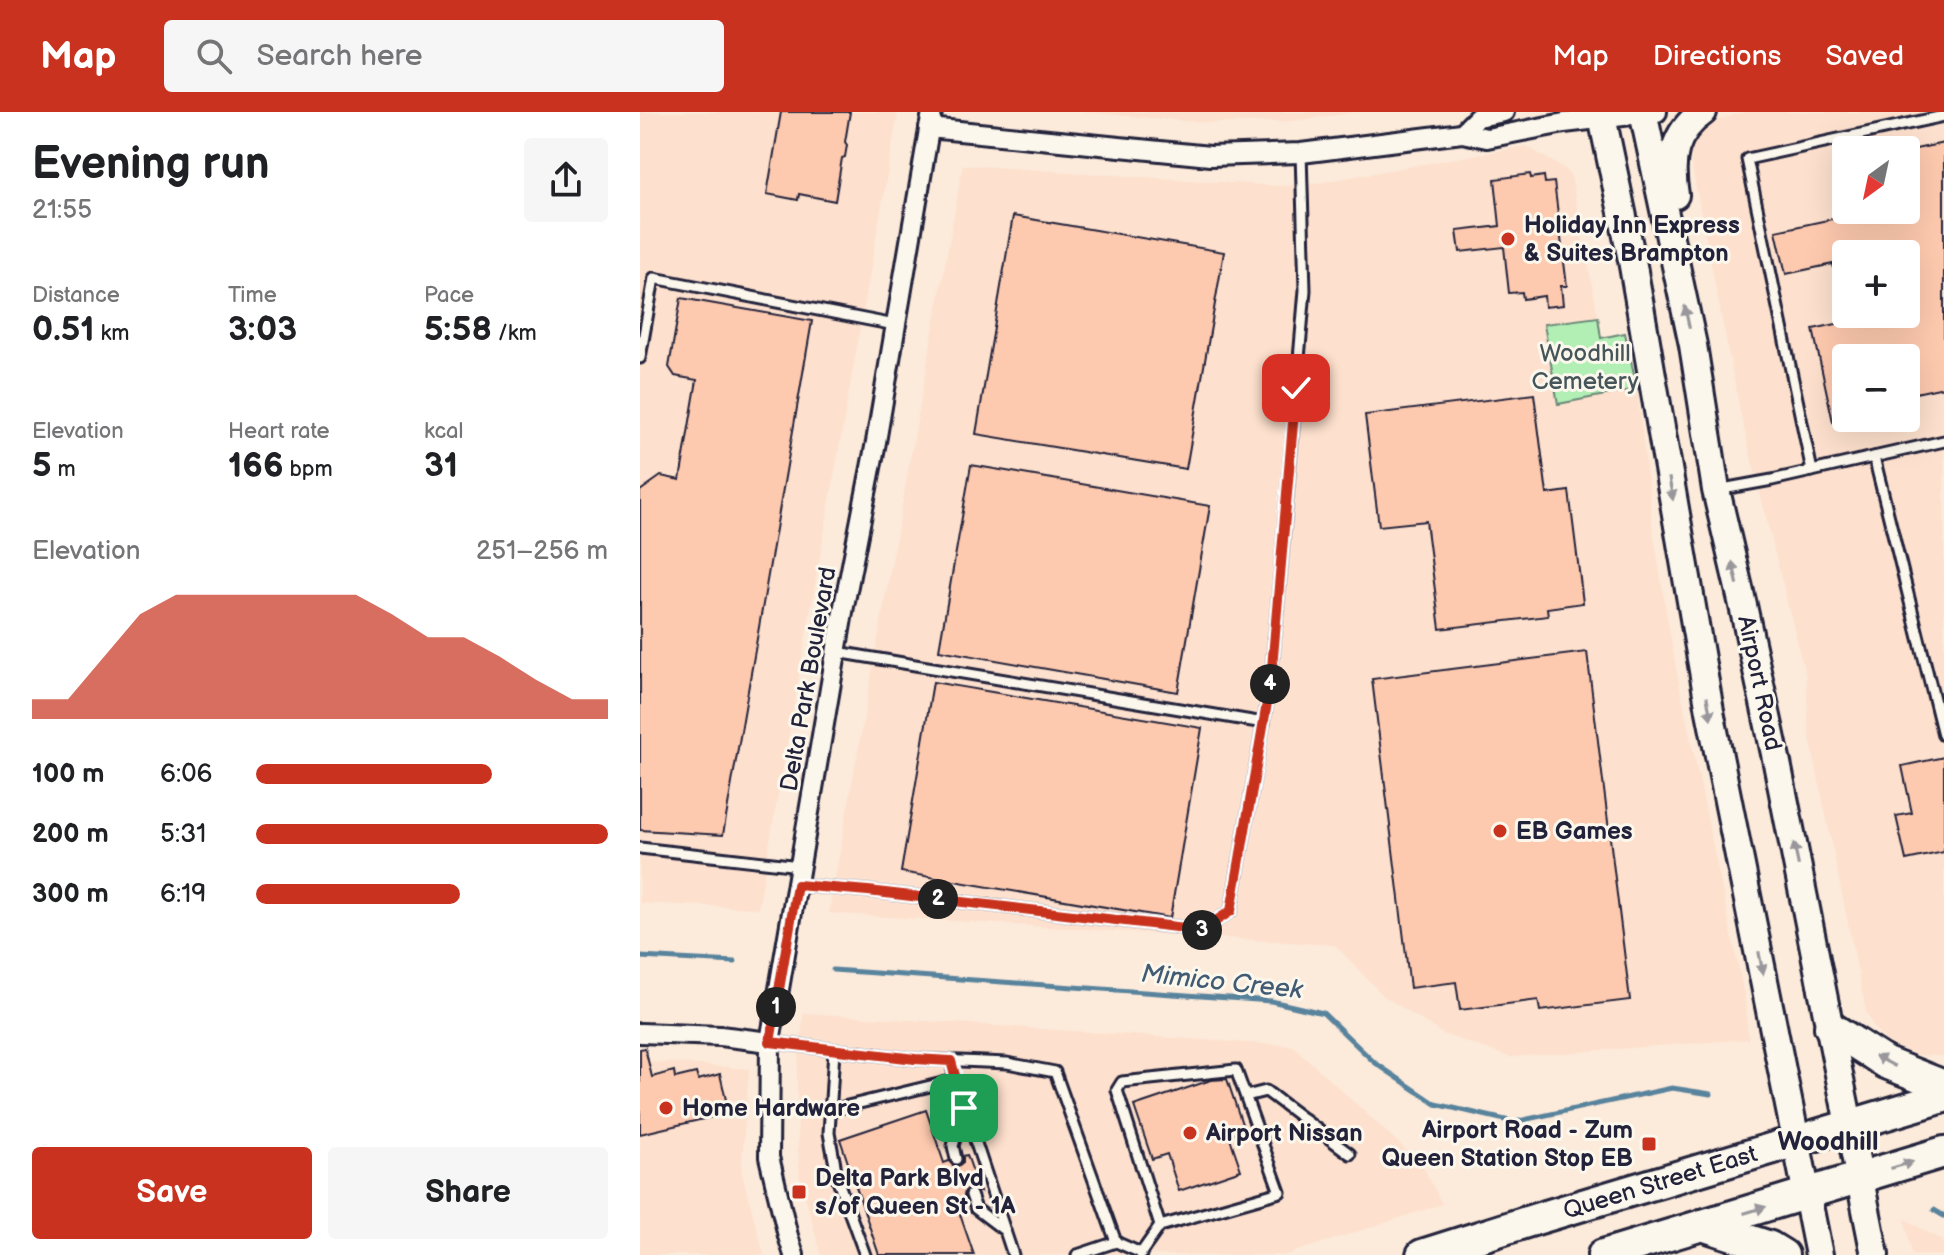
<!DOCTYPE html>
<html lang="en">
<head>
<meta charset="utf-8">
<style>
	:root { --surface:#fff; --page:#f6f6f6; --text:#202124; --muted:#757577; --accent:#c8321e }
	body { margin:0; font-family:"Balsamiq Sans",sans-serif; background:var(--page); color:var(--text); height:100vh; display:flex; flex-direction:column; font-size:30px; white-space:nowrap }
	* { box-sizing:border-box; margin:0 }
	p { font-size:26px; color:var(--muted) }
	.icon { flex:none; width:44px; height:44px; fill:none; stroke:currentColor; stroke-width:2; stroke-linecap:round; stroke-linejoin:round }
	.map { position:relative; flex:1; overflow:hidden }
	.panel { display:flex; flex-direction:column; background:var(--surface); width:640px }
	.panel>* { flex:none }
	.needle { width:52px; rotate:213deg }
	.tools { position:absolute; left:1192px; top:24px; display:grid; gap:16px }
	.tools a { display:grid; place-items:center; width:88px; height:88px; border-radius:8px; background:var(--surface); box-shadow:0 8px 32px #0002; font-size:40px }
	.pin { position:absolute; display:grid; place-items:center; width:68px; height:68px; color:#fff; margin:-34px; border-radius:16px; box-shadow:0 4px 12px #0006 }
	.km { position:absolute; width:40px; height:40px; margin:-20px; border-radius:50%; background:#222; color:#fff; font-size:22px; line-height:40px; text-align:center }
	.round { display:grid; place-items:center; flex:none; width:84px; height:84px; border-radius:8px; background:var(--page) }
	.headline { display:flex; align-items:center; justify-content:space-between; height:136px; padding:0 32px }
	h1 { font-size:44px; font-weight:600; line-height:60px }
	.figures { display:grid; grid-template-columns:repeat(3,1fr); gap:12px; height:136px; padding:8px 32px }
	.figures div { display:grid; align-content:center }
	.figures b { font-size:34px; font-weight:600 }
	.figures small { font-size:22px; font-weight:400 }
	.figures p { font-size:22px }
	.chart { height:224px; padding:16px 32px }
	.chart p { display:flex; justify-content:space-between }
	.chart svg { width:100%; height:144px; margin-top:8px; fill:var(--accent); opacity:.7 }
	.action { display:flex; gap:16px; margin-top:auto; padding:16px 32px }
	.action a { flex:1; height:92px; border-radius:8px; background:var(--accent); color:#fff; font-size:32px; font-weight:600; line-height:92px; text-align:center }
	.action a+a { background:var(--page); color:var(--text) }
	ul { padding:0 32px; list-style:none; font-size:26px }
	li { display:grid; grid-template-columns:128px 96px 1fr; align-items:center; height:60px }
	li i { height:20px; border-radius:10px; background:var(--accent) }
	header { display:flex; align-items:center; gap:48px; box-sizing:border-box; height:112px; padding:0 40px; background:var(--accent); color:#fff }
	header strong { font-size:38px }
	nav { display:flex; gap:44px; margin-inline-start:auto; font-size:28px }
	.search { width:560px; height:72px; background:var(--page); display:flex; align-items:center; gap:20px; box-sizing:border-box; padding:0 28px; border-radius:8px; color:var(--muted); font-size:30px }
	main { display:flex; flex:1; min-height:0 }
	.map>svg:first-child { display:block }
	.built { fill:#fde0cd; fill-rule:evenodd }
	.green { fill:#b2efb5; stroke:#6a8878; stroke-width:2 }
	.lines { fill:none; stroke-linecap:round; stroke-linejoin:round }
	.stream { stroke:#59839d; stroke-width:5 }
	.building { fill:#fecaaf; stroke:#22223b; stroke-width:2 }
	.lane-casing { stroke:#22223b; stroke-width:15 }
	.street-casing { stroke:#22223b; stroke-width:24 }
	.secondary-casing { stroke:#22223b; stroke-width:32 }
	.primary-casing { stroke:#22223b; stroke-width:36 }
	.lane { stroke:#fbf7ec; stroke-width:9 }
	.street { stroke:#fbf7ec; stroke-width:18 }
	.secondary { stroke:#fbf7ec; stroke-width:26 }
	.primary { stroke:#fbf7ec; stroke-width:30 }
	.oneway { fill:#99979c }
	.route-casing { stroke:#fff; stroke-width:16 }
	.route { stroke:#c8321e; stroke-width:10 }
	.poi-dot { fill:#c8321e; stroke:#fbf7ec; stroke-width:3 }
	.labels { text-anchor:middle; stroke-width:6; stroke-linejoin:round; paint-order:stroke }
	.poi-label { font-size:24px; font-weight:bold; fill:#22223b; stroke:#fbf7ec; text-anchor:start }
	.park-label { font-size:24px; fill:#46555a; stroke:#fbf7ec }
	.street-label { font-size:24px; fill:#22223b; stroke:#fbf7ec }
	.water-label { font-size:26px; font-style:italic; fill:#425b74; stroke:#fbf7ec }
	.neighbourhood-label { font-size:26px; font-weight:bold; fill:#22223b; stroke:#fbf7ec }
</style>
</head>
<body>
<header>
<strong>Map</strong>
<div class="search"><svg class="icon" aria-label="search" viewBox="0 0 24 24"><circle cx="10" cy="10" r="6"/><path d="M15 15l6 6"/></svg>Search here</div>
<nav><a>Map</a><a>Directions</a><a>Saved</a></nav>
</header>
<main>
<section class="panel">
<div class="headline"><div><h1>Evening run</h1><p>21:55</p></div><a class="round"><svg class="icon" aria-label="share" viewBox="0 0 24 24"><path d="M12 15V3M7 8l5-5 5 5M5 13v7h14v-7"/></svg></a></div>
<div class="figures">
<div><p>Distance</p><b>0.51<small> km</small></b></div>
<div><p>Time</p><b>3:03</b></div>
<div><p>Pace</p><b>5:58<small> /km</small></b></div>
</div>
<div class="figures">
<div><p>Elevation</p><b>5<small> m</small></b></div>
<div><p>Heart rate</p><b>166<small> bpm</small></b></div>
<div><p>kcal</p><b>31</b></div>
</div>
<div class="chart"><p><span>Elevation</span>251–256 m</p>
<svg viewBox="0 0 160 44" preserveAspectRatio="none"><path d="M0 44V38L10 38L20 25L30 12L40 6L50 6L60 6L70 6L80 6L90 6L100 12L110 19L120 19L130 25L140 32L150 38L160 38V44z"/></svg>
</div>
<ul>
<li><b>100 m</b>6:06<i style="width:67%"></i></li>
<li><b>200 m</b>5:31<i style="width:100%"></i></li>
<li><b>300 m</b>6:19<i style="width:58%"></i></li>
</ul>
<div class="action"><a>Save</a><a>Share</a></div>
</section>
<div class="map">
<svg width="1304" height="1143" viewBox="0 0 1304 1143">
	<rect width="100%" height="100%" fill="#fceada"/>
	<filter id="ink" filterUnits="userSpaceOnUse"><feTurbulence type="fractalNoise" baseFrequency=".0125" numOctaves="2"/><feDisplacementMap in="SourceGraphic" scale="16" xChannelSelector="R" yChannelSelector="G"/><feConvolveMatrix kernelMatrix="1 2 1 2 8 2 1 2 1" color-interpolation-filters="sRGB"/></filter>
	<g filter="url(#ink)">
		<!-- built -->
		<g class="built">
			<polygon points="0,0 258,0 118,796 0,791"/>
			<polygon points="443,0 717,0 651,9 594,11 559,10"/>
			<path d="M1104,0H1304V944L1278,943L1249,932L1235,917L1226,899L1169,620L1166,565L1102,308L1052,55L1050,35L1061,21L1079,8ZM1206,38H1266V98H1206ZM1206,142H1266V202H1206ZM1206,246H1266V306H1206Z"/>
			<polygon points="886,34 926,58 931,65 958,205 905,212 918,291 997,277 1013,418 1025,493 1037,562 1105,888 1108,927 870,945 803,922 744,884 695,833 189,801 323,53 637,74 666,73"/>
			<polygon points="164,901 653,934 782,1053 802,1092 645,1143 181,1143 160,1064 158,1034 157,962"/>
			<polygon points="0,950 33,951 109,957 101,1059 124,1143 0,1143"/>
			<polygon points="1265,1107 1304,1130 1304,1143 1272,1143"/>
		</g>
		<!-- green -->
		<polygon class="green" points="958,205 961,226 985,221 997,277 918,292 904,212"/>
		<g class="lines">
			<!-- stream -->
			<g class="stream">
				<polyline points="0,845 95,850"/>
				<polyline points="193,858 631,889 683,901 734,950 796,992 874,1010 1032,976 1071,982"/>
				<polyline points="1294,1098 1304,1104"/>
			</g>
		</g>
		<!-- building -->
		<g class="building">
			<polygon points="141,0 210,0 205,30 207,33 205,45 202,46 195,89 159,82 158,88 127,82"/>
			<polygon points="1304,31 1304,275 1266,283 1266,246 1206,246 1206,307 1193,310 1173,217 1233,204 1232,202 1266,202 1266,142 1206,142 1206,180 1199,181 1193,152 1146,162 1136,119 1211,103 1210,98 1266,98 1266,39"/>
			<polygon points="890,62 891,66 904,64 905,71 914,70 927,174 921,174 923,193 905,195 904,184 883,187 882,180 869,181 864,135 820,140 817,119 860,114 855,67"/>
			<polygon points="373,104 584,140 546,357 336,322"/>
			<polygon points="41,186 172,209 83,723 0,718 0,379 21,364 40,368 57,268 35,264 29,255"/>
			<polygon points="894,282 907,382 929,379 943,491 907,496 908,504 800,517 786,409 739,414 725,303"/>
			<polygon points="331,353 570,394 538,580 299,538"/>
			<polygon points="947,540 990,888 900,899 898,888 820,898 816,870 770,876 732,567"/>
			<polygon points="293,570 562,616 530,806 261,760"/>
			<polygon points="1304,645 1304,740 1266,748 1256,704 1272,701 1262,654"/>
			<polygon points="5,936 12,965 34,959 35,966 56,961 58,968 80,962 89,1001 0,1022 0,937"/>
			<polygon points="587,967 604,1018 589,1023 601,1058 539,1079 527,1042 512,1047 494,994 571,968"/>
			<polygon points="286,998 304,1051 309,1049 313,1054 318,1054 323,1050 323,1044 327,1043 340,1080 329,1076 325,1079 324,1085 315,1088 334,1143 239,1143 200,1027"/>
		</g>
		<g class="lines">
			<!-- lane casing -->
			<g class="lane-casing">
				<g id="lane">
					<polyline points="0,246 14,166 255,213"/>
					<polyline points="1234,345 1303,623 1304,623"/>
					<polyline points="1172,359 1107,47 1304,4"/>
					<polyline points="1077,378 1132,368 1304,329"/>
					<polyline points="197,540 624,611"/>
					<polyline points="0,736 160,754"/>
					<polyline points="157,773 228,779 562,818 591,799 631,568 665,178 661,41"/>
					<polyline points="130,930 275,947 367,951 415,960 476,1130 437,1143"/>
					<polyline points="194,938 189,1021 198,1069 225,1143"/>
					<polyline points="315,968 373,1143"/>
					<polyline points="606,984 626,979 710,1042"/>
					<polyline points="191,998 315,968 311,949"/>
					<polyline points="316,1047 313,1034 324,996"/>
					<polyline points="331,1083 336,1097 365,1119"/>
					<polyline points="476,1130 501,1141"/>
					<polyline points="501,1143 501,1141 520,1114 640,1080 596,958 482,970 477,978 520,1114"/>
				</g>
			</g>
			<!-- street casing -->
			<g class="street-casing">
				<g id="street">
					<polyline points="289,16 570,44 661,41 822,21 847,26 924,11 1017,0"/>
					<polyline points="822,21 838,5 864,0"/>
					<polyline points="0,921 80,924 130,930"/>
					<polyline points="154,1143 148,1124 129,1045 130,930 204,494 236,330 292,0"/>
				</g>
			</g>
			<!-- secondary casing -->
			<g class="secondary-casing">
				<g id="secondary">
					<polyline points="961,0 992,148 1070,599 1179,1143"/>
					<polyline points="1003,0 1053,233 1076,378 1102,489 1137,651 1235,1143"/>
					<path d="M1035,83C1029,49 1033,21 1063,0"/>
				</g>
			</g>
			<!-- primary casing -->
			<g class="primary-casing">
				<g id="primary">
					<polyline points="1190,915 1246,951 1304,974"/>
					<polyline points="1062,1113 1130,1135 1143,1143"/>
					<polyline points="782,1143 896,1107 1304,985"/>
					<polyline points="963,1143 1304,1040"/>
				</g>
			</g>
			<!-- lane -->
			<use href="#lane" class="lane"/>
			<!-- street -->
			<use href="#street" class="street"/>
			<!-- secondary -->
			<use href="#secondary" class="secondary"/>
			<!-- primary -->
			<use href="#primary" class="primary"/>
		</g>
		<!-- one-way arrows -->
		<defs><path id="oneway-solid" d="M-6-.8H1V-3.2L6.5 0L1 3.2V.8H-6Z" transform="scale(2)"/></defs>
		<g class="oneway">
			<use href="#oneway-solid" transform="translate(1047 205) rotate(-102)"/>
			<use href="#oneway-solid" transform="translate(1031 377) rotate(80)"/>
			<use href="#oneway-solid" transform="translate(1095 461) rotate(-103)"/>
			<use href="#oneway-solid" transform="translate(1069 596) rotate(79)"/>
			<use href="#oneway-solid" transform="translate(1156 742) rotate(-102)"/>
			<use href="#oneway-solid" transform="translate(1121 851) rotate(79)"/>
			<use href="#oneway-solid" transform="translate(1245 949) rotate(-152)"/>
			<use href="#oneway-solid" transform="translate(1262 1053) rotate(-17)"/>
			<use href="#oneway-solid" transform="translate(1115 1098) rotate(-17)"/>
		</g>
	</g>
	<g class="lines" filter="url(#ink)">
		<!-- route casing -->
		<g class="route-casing">
			<polyline id="route" points="324,996 311,949 275,947 130,930 157,773 228,779 562,818 591,799 631,568 656,276"/>
		</g>
		<!-- route -->
		<use href="#route" class="route"/>
	</g>
	<!-- markers -->
	<g class="poi-dot">
		<circle cx="868" cy="127" r="8"/>
		<circle cx="860" cy="719" r="8"/>
		<circle cx="26" cy="996" r="8"/>
		<circle cx="550" cy="1021" r="8"/>
		<rect x="1001" y="1024" width="16" height="16" rx="4"/>
		<rect x="151" y="1072" width="16" height="16" rx="4"/>
	</g>
	<g class="labels">
		<!-- poi labels -->
		<g class="poi-label">
			<text x="884" y="121">Holiday Inn Express<tspan x="884" dy="28">&amp; Suites Brampton</tspan></text>
			<text x="876" y="727">EB Games</text>
			<text x="42" y="1004">Home Hardware</text>
			<text x="993" y="1026" text-anchor="end">Airport Road - Zum<tspan x="993" dy="28">Queen Station Stop EB</tspan></text>
			<text x="566" y="1029">Airport Nissan</text>
			<text x="175" y="1074">Delta Park Blvd<tspan x="175" dy="28">s/of Queen St - 1A</tspan></text>
		</g>
		<!-- park labels -->
		<g class="park-label">
			<text x="945" y="249">Woodhill<tspan x="945" dy="28">Cemetery</tspan></text>
		</g>
		<!-- street labels -->
		<g class="street-label">
			<text transform="translate(168 567) rotate(-80)" y="8">Delta Park Boulevard</text>
			<text transform="translate(1120 571) rotate(78)" y="8">Airport Road</text>
			<text transform="translate(1020 1070) rotate(-17)" y="8">Queen Street East</text>
		</g>
		<!-- water labels -->
		<g class="water-label">
			<text transform="translate(582 869) rotate(6)" y="9">Mimico Creek</text>
		</g>
		<!-- neighbourhood labels -->
		<g class="neighbourhood-label">
			<text x="1188" y="1038">Woodhill</text>
		</g>
	</g>
</svg>
<div class="tools">
<a><svg class="needle" viewBox="-14 -14 28 28"><path d="M0-13l5 13h-10z" fill="#e53935"/><path d="M0 13l5-13h-10z" fill="#757577"/></svg></a>
<a>+</a>
<a>−</a>
</div>
<div class="pin" style="left:324px;top:996px;background:#1e9e55"><svg class="icon" aria-label="arrive" viewBox="0 0 24 24"><path d="M6 21V4h12l-3 4 3 4H6"/></svg></div>
<div class="pin" style="left:656px;top:276px;background:#d93025"><svg class="icon" aria-label="check" viewBox="0 0 24 24"><path d="M5 12l5 5 9-10"/></svg></div>
<b class="km" style="left:136px;top:895px">1</b>
<b class="km" style="left:298px;top:787px">2</b>
<b class="km" style="left:562px;top:818px">3</b>
<b class="km" style="left:630px;top:572px">4</b>
</div>
</main>
</body>
</html>
